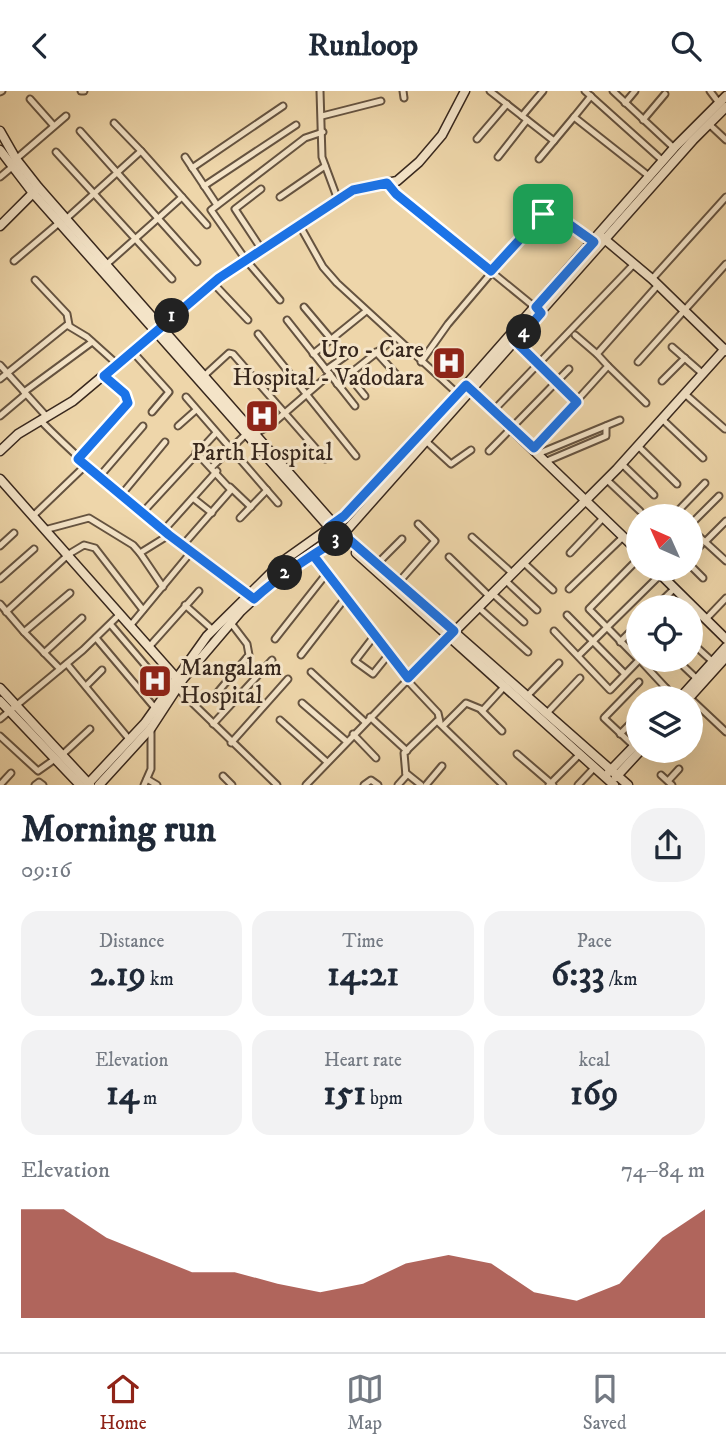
<!DOCTYPE html>
<html lang="en">
<head>
<meta charset="utf-8">
<style>
	:root { --surface:#fff; --page:#f2f2f3; --text:#1f2937; --muted:#747a83; --line:#e0e1e3; --accent:#8f2418 }
	body { margin:0; font-family:"IM FELL DW Pica",serif; background:var(--page); color:var(--text); height:100vh; display:flex; flex-direction:column; font-size:26px; white-space:nowrap }
	* { box-sizing:border-box; margin:0 }
	p { font-size:23px; color:var(--muted) }
	.icon { flex:none; width:38px; height:38px; fill:none; stroke:currentColor; stroke-width:2; stroke-linecap:round; stroke-linejoin:round }
	.map { position:relative; height:694px; overflow:hidden }
	.details { display:flex; flex-direction:column; background:var(--surface); flex:1 }
	.details>* { flex:none }
	.needle { width:46px; rotate:315deg }
	.tools { position:absolute; left:626px; top:413px; display:grid; gap:14px }
	.tools a { display:grid; place-items:center; width:77px; height:77px; border-radius:50%; background:var(--surface); box-shadow:0 7px 28px #0002; font-size:35px }
	.pin { position:absolute; display:grid; place-items:center; width:60px; height:60px; color:#fff; margin:-30px; border-radius:14px; box-shadow:0 4px 10px #0006 }
	.km { position:absolute; width:35px; height:35px; margin:-18px; border-radius:50%; background:#222; color:#fff; font-size:19px; line-height:35px; text-align:center }
	.round { display:grid; place-items:center; flex:none; width:74px; height:74px; border-radius:28px; background:var(--page) }
	.overview { display:flex; align-items:center; justify-content:space-between; height:119px; padding:0 21px }
	h1 { font-size:38px; font-weight:700; line-height:52px }
	.stats { display:grid; grid-template-columns:repeat(3,1fr); gap:10px; height:119px; padding:7px 21px }
	.stats div { display:grid; align-content:center; border-radius:18px; background:var(--page); text-align:center }
	.stats b { font-size:35px; font-weight:700 }
	.stats small { font-size:19px; font-weight:400 }
	.stats p { font-size:19px }
	.chart { height:196px; padding:14px 21px }
	.chart p { display:flex; justify-content:space-between }
	.chart svg { width:100%; height:126px; margin-top:7px; fill:var(--accent); opacity:.7 }
	header { display:flex; justify-content:space-between; align-items:center; height:91px; padding:0 21px; background:var(--surface); font-size:32px; font-weight:700 }
	.tab-bar { display:flex; justify-content:space-around; align-items:center; height:98px; border-top:2px solid var(--line); background:var(--surface); font-size:19px; color:var(--muted) }
	.tab-bar a { display:grid; justify-items:center; gap:4px }
	.tab-bar .selected { color:var(--accent) }
	.map>svg:first-child { display:block }
	.lines { fill:none; stroke-linecap:round; stroke-linejoin:round }
	.street-casing { stroke:#655340; stroke-width:9 }
	.secondary-casing { stroke:#37271d; stroke-width:11 }
	.street { stroke:#f4e4c8; stroke-width:5 }
	.secondary { stroke:#f4e4c8; stroke-width:8 }
	.route-casing { stroke:#fff; stroke-width:14 }
	.route { stroke:#1a73e8; stroke-width:9 }
	.labels { text-anchor:middle; stroke-width:6; stroke-linejoin:round; paint-order:stroke }
	.poi-label { font-size:24px; fill:#37271d; stroke:#f4e4c8; text-anchor:end }
</style>
</head>
<body>
<header><svg class="icon" aria-label="back" viewBox="0 0 24 24"><path d="M15 5l-7 7 7 7"/></svg>Runloop<svg class="icon" aria-label="search" viewBox="0 0 24 24"><circle cx="10" cy="10" r="6"/><path d="M15 15l6 6"/></svg></header>
<div class="map">
<svg width="726" height="694" viewBox="0 0 726 694">
	<rect width="100%" height="100%" fill="#eed6aa"/>
	<filter id="stains"><feTurbulence type="fractalNoise" baseFrequency=".00286" numOctaves="4"/><feColorMatrix values="0 0 0 0 .2 0 0 0 0 .09 0 0 0 0 .02 0 0 0 .5 -.17"/></filter>
	<radialGradient id="worn" r=".72"><stop offset=".6" stop-color="#630" stop-opacity="0"/><stop offset="1" stop-color="#630" stop-opacity=".3"/></radialGradient>
	<g class="lines">
		<!-- street casing -->
		<g class="street-casing">
			<g id="street">
				<polyline points="81,0 84,0"/>
				<polyline points="320,0 322,66 338,109"/>
				<polyline points="403,0 404,7"/>
				<polyline points="490,0 554,50 574,26 650,86"/>
				<polyline points="585,0 663,70"/>
				<polyline points="613,0 674,57"/>
				<polyline points="710,0 719,12"/>
				<polyline points="0,1 2,0"/>
				<polyline points="30,8 54,35"/>
				<polyline points="625,12 635,0"/>
				<polyline points="322,25 381,10"/>
				<polyline points="522,25 543,0"/>
				<polyline points="574,26 591,5"/>
				<polyline points="643,29 665,3"/>
				<polyline points="709,33 726,49"/>
				<polyline points="80,40 197,171"/>
				<polyline points="477,48 507,13"/>
				<polyline points="56,61 172,188"/>
				<polyline points="185,66 217,114"/>
				<polyline points="498,66 527,29"/>
				<polyline points="16,68 66,25"/>
				<polyline points="539,68 554,50"/>
				<polyline points="192,77 283,15"/>
				<polyline points="0,86 12,76"/>
				<polyline points="387,92 396,103 537,218"/>
				<polyline points="204,95 296,34"/>
				<polyline points="261,98 235,118 262,159"/>
				<polyline points="182,106 207,134"/>
				<polyline points="280,106 325,75"/>
				<polyline points="66,128 141,60 114,32"/>
				<polyline points="300,135 323,176 337,192 458,303"/>
				<polyline points="14,170 60,131"/>
				<polyline points="107,173 182,106 141,60"/>
				<polyline points="491,180 545,121 552,121 593,150"/>
				<polyline points="652,188 726,106"/>
				<polyline points="35,189 67,223 69,234"/>
				<polyline points="213,192 248,229"/>
				<polyline points="280,209 246,169 211,119 305,47 323,41"/>
				<polyline points="304,216 331,248"/>
				<polyline points="287,229 355,315"/>
				<polyline points="258,243 356,365"/>
				<polyline points="575,244 597,263"/>
				<polyline points="516,251 577,311"/>
				<polyline points="672,256 703,283"/>
				<polyline points="132,260 169,301 152,321"/>
				<polyline points="376,261 396,283"/>
				<polyline points="313,263 365,221"/>
				<polyline points="421,271 448,233 492,181"/>
				<polyline points="638,271 726,173"/>
				<polyline points="0,274 47,326"/>
				<polyline points="608,275 646,312"/>
				<polyline points="326,279 347,264"/>
				<polyline points="205,284 229,262 233,263 325,368"/>
				<polyline points="348,284 365,305"/>
				<polyline points="0,288 67,234 87,246 117,273"/>
				<polyline points="662,290 685,267"/>
				<polyline points="337,293 395,247"/>
				<polyline points="24,301 92,251"/>
				<polyline points="685,303 725,338"/>
				<polyline points="186,306 278,412"/>
				<polyline points="494,319 634,173"/>
				<polyline points="0,325 26,303"/>
				<polyline points="662,328 703,367"/>
				<path d="M41,330C105,395 178,450 250,505"/>
				<polyline points="178,335 196,319"/>
				<polyline points="256,342 271,334 330,283"/>
				<polyline points="426,350 451,373 471,359"/>
				<polyline points="638,355 677,393"/>
				<polyline points="534,357 608,275 597,263 658,194"/>
				<polyline points="489,360 569,278"/>
				<polyline points="540,362 620,329"/>
				<polyline points="78,368 128,312 125,303 104,285"/>
				<polyline points="547,370 606,345 606,335"/>
				<polyline points="622,373 654,404"/>
				<polyline points="212,376 246,343"/>
				<polyline points="100,385 143,335"/>
				<polyline points="606,388 640,420"/>
				<polyline points="230,396 251,416"/>
				<polyline points="122,403 165,351"/>
				<polyline points="193,407 212,422"/>
				<polyline points="667,420 672,425"/>
				<polyline points="143,421 216,342"/>
				<polyline points="34,424 86,374"/>
				<polyline points="679,425 676,422 705,392"/>
				<polyline points="240,427 267,399"/>
				<polyline points="691,433 719,405"/>
				<polyline points="48,438 89,427 133,454 140,462"/>
				<polyline points="691,438 726,470"/>
				<polyline points="164,439 217,380"/>
				<polyline points="691,444 701,454 691,465"/>
				<polyline points="472,446 512,482"/>
				<polyline points="705,451 726,430"/>
				<polyline points="183,454 231,399 196,361"/>
				<polyline points="0,455 14,442"/>
				<polyline points="570,462 604,426"/>
				<polyline points="313,464 408,587"/>
				<polyline points="449,466 489,505"/>
				<polyline points="523,471 553,499"/>
				<polyline points="377,473 402,448"/>
				<polyline points="691,475 703,487"/>
				<polyline points="0,488 34,458"/>
				<polyline points="505,489 537,519"/>
				<polyline points="667,490 679,478"/>
				<polyline points="398,492 435,450 418,433"/>
				<polyline points="163,496 140,462 169,444"/>
				<polyline points="569,498 623,446"/>
				<polyline points="492,502 524,531"/>
				<polyline points="0,513 24,541 70,502"/>
				<polyline points="185,514 213,539"/>
				<polyline points="478,516 528,561"/>
				<polyline points="655,516 675,497"/>
				<polyline points="6,521 69,463 84,454 95,457 143,519"/>
				<polyline points="567,524 625,583"/>
				<polyline points="706,528 726,507"/>
				<polyline points="111,534 151,581"/>
				<polyline points="130,535 192,460"/>
				<polyline points="554,540 610,599 639,569 589,518 639,467"/>
				<polyline points="24,541 60,578"/>
				<polyline points="375,544 355,570 373,583 389,563"/>
				<polyline points="96,547 155,617"/>
				<polyline points="275,548 327,482"/>
				<polyline points="620,551 639,532"/>
				<polyline points="691,551 713,571"/>
				<polyline points="149,556 199,500"/>
				<polyline points="44,562 82,527"/>
				<polyline points="301,564 346,506"/>
				<polyline points="579,564 661,483"/>
				<polyline points="640,569 666,597 655,607"/>
				<polyline points="677,569 697,588"/>
				<polyline points="67,573 129,648"/>
				<polyline points="311,581 365,631"/>
				<polyline points="407,589 438,622 440,631"/>
				<polyline points="86,595 102,579"/>
				<polyline points="177,597 277,694"/>
				<polyline points="666,597 676,607"/>
				<polyline points="528,604 559,572"/>
				<polyline points="212,608 249,564 247,553 231,532"/>
				<polyline points="691,608 726,641"/>
				<polyline points="302,612 346,650"/>
				<polyline points="481,619 502,640"/>
				<polyline points="547,622 580,587"/>
				<polyline points="370,626 407,660"/>
				<polyline points="0,628 83,559 120,523"/>
				<polyline points="280,629 327,671"/>
				<polyline points="213,633 272,569"/>
				<polyline points="444,634 466,612 483,619 504,596"/>
				<polyline points="353,643 376,667"/>
				<polyline points="620,643 639,624"/>
				<polyline points="0,645 38,680 55,668"/>
				<polyline points="231,652 288,588"/>
				<polyline points="636,657 604,627 639,591"/>
				<polyline points="517,663 553,694"/>
				<polyline points="62,664 90,638"/>
				<polyline points="406,682 421,694"/>
				<polyline points="661,684 672,694"/>
				<polyline points="223,685 232,694"/>
				<polyline points="147,688 157,694"/>
				<polyline points="668,690 679,678"/>
				<polyline points="0,694 11,682"/>
				<polyline points="35,694 39,691 43,694"/>
				<polyline points="144,694 151,678 151,637"/>
				<polyline points="306,694 448,547"/>
				<polyline points="364,694 371,689 378,694"/>
				<polyline points="398,694 406,685 404,662 437,630 503,694"/>
				<polyline points="426,694 442,675"/>
				<polyline points="549,694 580,663"/>
				<polyline points="578,694 594,677"/>
			</g>
		</g>
		<!-- secondary casing -->
		<g class="secondary-casing">
			<g id="secondary">
				<polyline points="0,40 16,68 38,96 333,432"/>
				<polyline points="0,59 33,102 329,436"/>
				<polyline points="0,135 35,100"/>
				<polyline points="602,146 652,188 726,260"/>
				<polyline points="468,296 639,461"/>
				<polyline points="0,360 18,343 73,310 219,187 353,99 397,90 419,71 442,44 465,0"/>
				<polyline points="0,388 179,590"/>
				<polyline points="334,432 344,425 466,294 674,57 726,5"/>
				<polyline points="345,441 693,49 726,16"/>
				<polyline points="344,444 628,694"/>
				<polyline points="356,462 614,694"/>
				<polyline points="655,478 726,548"/>
				<polyline points="448,547 617,378 725,258"/>
				<polyline points="0,597 90,694"/>
				<polyline points="680,607 726,556"/>
				<polyline points="689,607 726,566"/>
				<polyline points="0,610 80,694"/>
				<polyline points="609,681 639,650"/>
				<polyline points="616,686 640,660"/>
				<polyline points="87,694 145,632 207,545 283,470 328,438"/>
				<polyline points="99,694 151,637 183,588 241,520 270,493 338,448"/>
			</g>
		</g>
		<!-- street -->
		<use href="#street" class="street"/>
		<!-- secondary -->
		<use href="#secondary" class="secondary"/>
	</g>
	<g class="lines">
		<!-- route casing -->
		<g class="route-casing">
			<path id="route" d="M543,123L491,180L396,103L387,92L353,99L219,187L104,285L125,303L128,312L78,368L169,444L254,508C279,485 308,467 338,448L344,444L454,540L408,587L313,464L338,448L329,443L330,435L344,425L466,294L534,357L577,311L516,251L541,222L536,216L594,151L552,121L543,123"/>
		</g>
		<!-- route -->
		<use href="#route" class="route"/>
	</g>
	<!-- icons -->
	<defs>
		<g id="hospital-square" transform="scale(1.75)"><rect x="-9" y="-9" width="18" height="18" rx="4" fill="#8f2418" stroke="#f4e4c8"/><path d="M-5-5h3v3.5h4V-5h3V5h-3V1.5h-4V5h-3Z" fill="#fff"/></g>
	</defs>
	<g fill-rule="evenodd">
		<use href="#hospital-square" x="449" y="272"/>
		<use href="#hospital-square" x="262" y="325"/>
		<use href="#hospital-square" x="155" y="590"/>
	</g>
	<g class="labels">
		<!-- poi labels -->
		<g class="poi-label">
			<text x="424" y="266">Uro - Care<tspan x="424" dy="28">Hospital - Vadodara</tspan></text>
			<text x="262" y="369" text-anchor="middle">Parth Hospital</text>
			<text x="180" y="584" text-anchor="start">Mangalam<tspan x="180" dy="28">Hospital</tspan></text>
		</g>
	</g>
	<rect width="100%" height="100%" filter="url(#stains)"/>
	<rect width="100%" height="100%" fill="url(#worn)"/>
</svg>
<div class="tools">
<a><svg class="needle" viewBox="-14 -14 28 28"><path d="M0-13l5 13h-10z" fill="#e53935"/><path d="M0 13l5-13h-10z" fill="#747a83"/></svg></a>
<a><svg class="icon" aria-label="locate" viewBox="0 0 24 24"><circle cx="12" cy="12" r="6"/><path d="M12 2v4M12 18v4M2 12h4M18 12h4"/></svg></a>
<a><svg class="icon" aria-label="layers" viewBox="0 0 24 24"><path d="M12 4l9 5-9 5-9-5zM3 14l9 5 9-5"/></svg></a>
</div>
<div class="pin" style="left:543px;top:123px;background:#1e9e55"><svg class="icon" aria-label="arrive" viewBox="0 0 24 24"><path d="M6 21V4h12l-3 4 3 4H6"/></svg></div>
<b class="km" style="left:172px;top:225px">1</b>
<b class="km" style="left:285px;top:482px">2</b>
<b class="km" style="left:336px;top:448px">3</b>
<b class="km" style="left:524px;top:241px">4</b>
</div>
<section class="details">
<div class="overview"><div><h1>Morning run</h1><p>09:16</p></div><a class="round"><svg class="icon" aria-label="share" viewBox="0 0 24 24"><path d="M12 15V3M7 8l5-5 5 5M5 13v7h14v-7"/></svg></a></div>
<div class="stats">
<div><p>Distance</p><b>2.19<small> km</small></b></div>
<div><p>Time</p><b>14:21</b></div>
<div><p>Pace</p><b>6:33<small> /km</small></b></div>
</div>
<div class="stats">
<div><p>Elevation</p><b>14<small> m</small></b></div>
<div><p>Heart rate</p><b>151<small> bpm</small></b></div>
<div><p>kcal</p><b>169</b></div>
</div>
<div class="chart"><p><span>Elevation</span>74–84 m</p>
<svg viewBox="0 0 160 44" preserveAspectRatio="none"><path d="M0 44V6L10 6L20 16L30 22L40 28L50 28L60 32L70 35L80 32L90 25L100 22L110 25L120 35L130 38L140 32L150 16L160 6V44z"/></svg>
</div>
</section>
<nav class="tab-bar">
<a class="selected"><svg class="icon" aria-label="home" viewBox="0 0 24 24"><path d="M3 11l9-7 9 7M6 9v11h12V9"/></svg>Home</a>
<a><svg class="icon" aria-label="map" viewBox="0 0 24 24"><path d="M3 6l6-2 6 2 6-2v14l-6 2-6-2-6 2zM9 4v14M15 6v14"/></svg>Map</a>
<a><svg class="icon" aria-label="saved" viewBox="0 0 24 24"><path d="M7 4h10v16l-5-4-5 4z"/></svg>Saved</a>
</nav>
</body>
</html>
